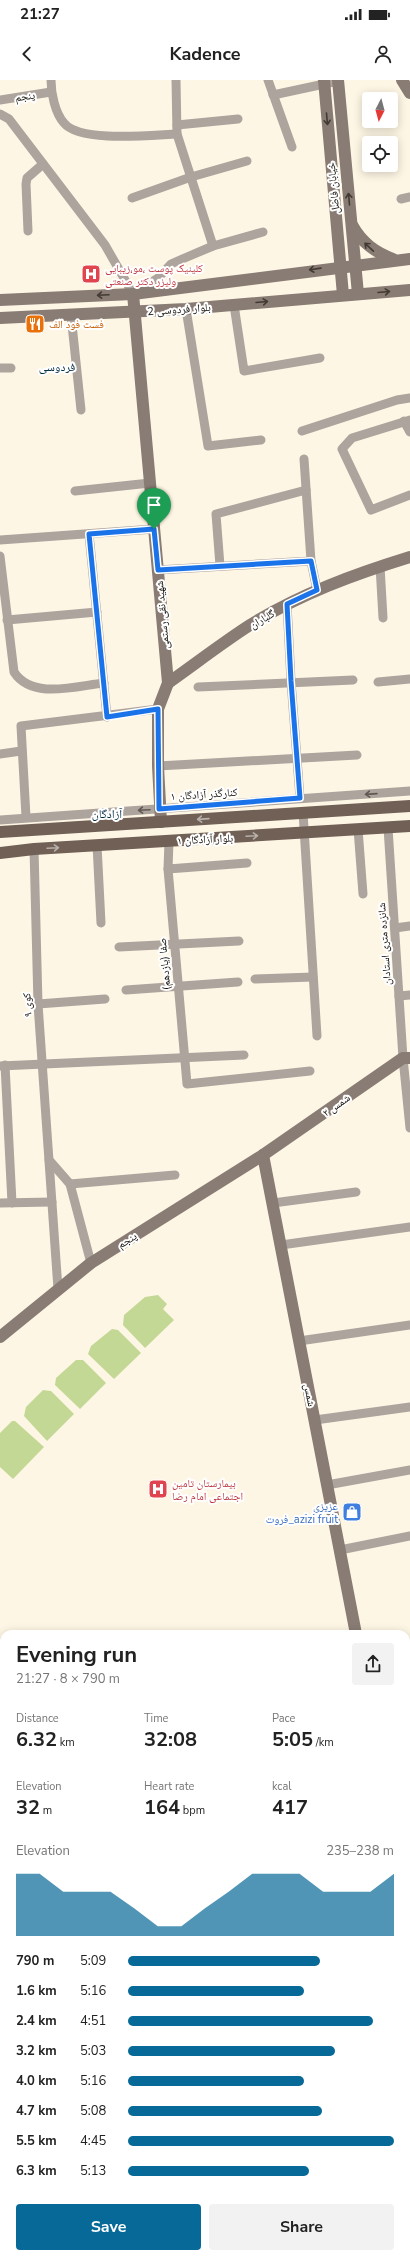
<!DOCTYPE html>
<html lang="en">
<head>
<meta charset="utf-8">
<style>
	:root { --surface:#fff; --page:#f2f2f2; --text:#222; --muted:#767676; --accent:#076998 }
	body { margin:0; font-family:"Nunito Sans","Noto Naskh Arabic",sans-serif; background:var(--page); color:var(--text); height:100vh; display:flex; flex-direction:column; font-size:15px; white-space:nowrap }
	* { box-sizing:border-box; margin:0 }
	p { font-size:13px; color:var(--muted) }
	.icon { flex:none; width:22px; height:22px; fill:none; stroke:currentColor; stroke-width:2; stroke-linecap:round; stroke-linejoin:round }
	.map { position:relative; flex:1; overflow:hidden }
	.sheet { position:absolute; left:0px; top:1550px; width:410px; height:628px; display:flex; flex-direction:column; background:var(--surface); border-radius:12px 12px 0 0; box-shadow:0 2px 10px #0003 }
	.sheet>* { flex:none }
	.needle { width:26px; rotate:186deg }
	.fabs { position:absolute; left:362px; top:12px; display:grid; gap:8px }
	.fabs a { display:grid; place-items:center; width:36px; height:36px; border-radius:4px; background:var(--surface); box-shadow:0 2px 10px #0003; font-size:20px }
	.pin { position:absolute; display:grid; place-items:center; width:34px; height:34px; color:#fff; margin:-41px -17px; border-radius:50% 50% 50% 0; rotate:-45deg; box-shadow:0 0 4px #0007 }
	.pin .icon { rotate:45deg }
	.round { display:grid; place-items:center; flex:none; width:42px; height:42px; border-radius:4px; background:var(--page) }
	.head { display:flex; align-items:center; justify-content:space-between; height:68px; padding:0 16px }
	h1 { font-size:22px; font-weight:700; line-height:30px }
	.stats { display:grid; grid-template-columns:repeat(3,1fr); gap:6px; height:68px; padding:4px 16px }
	.stats div { display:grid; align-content:center }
	.stats b { font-size:20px; font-weight:700 }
	.stats small { font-size:11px; font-weight:400 }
	.stats p { font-size:11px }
	.chart { height:112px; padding:8px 16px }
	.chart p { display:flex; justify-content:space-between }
	.chart svg { width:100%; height:72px; margin-top:4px; fill:var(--accent); opacity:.7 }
	.primary-button { display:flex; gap:8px; margin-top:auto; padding:8px 16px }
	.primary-button a { flex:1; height:46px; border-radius:4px; background:var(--accent); color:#fff; font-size:16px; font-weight:700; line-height:46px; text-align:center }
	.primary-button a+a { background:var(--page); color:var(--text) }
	ul { padding:0 16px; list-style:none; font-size:13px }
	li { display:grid; grid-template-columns:64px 48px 1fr; align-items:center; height:30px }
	li i { height:10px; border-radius:5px; background:var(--accent) }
	.status { display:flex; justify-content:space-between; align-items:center; height:28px; padding:0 20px; background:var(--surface); direction:ltr }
	.status svg { height:11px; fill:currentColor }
	header { display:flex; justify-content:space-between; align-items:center; height:52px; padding:0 16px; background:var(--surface); font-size:18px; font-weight:700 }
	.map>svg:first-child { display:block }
	.green { fill:#c4d895 }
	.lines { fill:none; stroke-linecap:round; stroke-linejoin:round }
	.street { stroke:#ada49e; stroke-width:9 }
	.secondary { stroke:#897c74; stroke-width:12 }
	.primary { stroke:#706056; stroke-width:12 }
	.oneway { stroke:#423a33 }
	.oneway2 { stroke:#605952 }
	.oneway3 { stroke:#b8b0aa }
	.route-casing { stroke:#fff; stroke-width:8 }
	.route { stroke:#1a73e8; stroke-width:5 }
	.labels { text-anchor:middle; stroke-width:4; stroke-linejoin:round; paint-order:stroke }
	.street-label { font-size:11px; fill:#120e07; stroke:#fff }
	.health-label { font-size:11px; fill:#be3a42; stroke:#fff; text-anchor:start }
	.food-label { font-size:11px; fill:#c56008; stroke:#fff; text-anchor:start }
	.shop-label { font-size:11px; fill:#366cbe; stroke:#fff; text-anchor:end }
	.neighbourhood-label { font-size:12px; fill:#042e45; stroke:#fff }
</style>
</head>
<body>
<div class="status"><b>21:27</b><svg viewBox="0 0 49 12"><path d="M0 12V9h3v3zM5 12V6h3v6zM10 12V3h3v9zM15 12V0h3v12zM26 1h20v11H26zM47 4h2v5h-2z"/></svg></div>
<header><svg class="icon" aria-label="back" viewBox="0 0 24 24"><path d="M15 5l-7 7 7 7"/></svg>Kadence<svg class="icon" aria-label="person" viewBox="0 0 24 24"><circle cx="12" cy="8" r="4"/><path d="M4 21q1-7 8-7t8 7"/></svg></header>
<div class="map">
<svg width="410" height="2178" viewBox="0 0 410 2178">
	<rect width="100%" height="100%" fill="#fef6e4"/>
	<!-- green -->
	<g class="green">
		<polygon points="158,1215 167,1224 163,1229 174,1240 145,1268 123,1245 124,1235 145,1217"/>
		<polygon points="112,1249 118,1250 141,1273 114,1299 88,1274 91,1266"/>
		<polygon points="76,1280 83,1280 106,1303 80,1329 55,1305 56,1298"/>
		<polygon points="43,1310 51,1311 74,1334 47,1361 24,1336 26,1327"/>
		<polygon points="12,1341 15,1341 44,1367 13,1399 0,1387 0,1353"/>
	</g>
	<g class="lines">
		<!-- street -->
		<g class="street">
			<path d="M51,0C51,13 55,33 64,43C80,63 152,55 177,54"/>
			<polyline points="176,0 177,54 213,166"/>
			<polyline points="268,0 292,67"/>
			<polyline points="273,15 338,1"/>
			<polyline points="0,20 51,12"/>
			<polyline points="0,34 9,39 105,165 133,214 158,198 171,184 180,180 213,166 263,152"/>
			<polyline points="177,45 238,39"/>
			<polyline points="132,118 191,97 247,81"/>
			<polyline points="401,119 410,117"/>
			<polyline points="28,151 26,104 27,98 43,84"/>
			<polyline points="234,225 244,291 320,278"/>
			<polyline points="186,229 208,366 261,360"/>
			<polyline points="71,235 81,330"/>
			<polyline points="0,288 11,288"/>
			<polyline points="410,340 352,358 342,369 371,430 410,415"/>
			<polyline points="404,341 410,352"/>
			<polyline points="302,351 397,320 410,318"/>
			<polyline points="304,379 311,481 317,510"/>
			<polyline points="75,411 150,403"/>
			<polyline points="89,454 107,637"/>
			<polyline points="0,460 154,449"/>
			<path d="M0,476L14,592C32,620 76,606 104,603"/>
			<polyline points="220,486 216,434 306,410"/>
			<polyline points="380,486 383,538"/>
			<polyline points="158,490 311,481"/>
			<polyline points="287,524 291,601 300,718"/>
			<polyline points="7,540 97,532"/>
			<polyline points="378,602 410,599"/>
			<polyline points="198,607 353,600"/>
			<polyline points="0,674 21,671"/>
			<polyline points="158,686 357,675"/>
			<polyline points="303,732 317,956"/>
			<polyline points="26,737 21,646 158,629"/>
			<polyline points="0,740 410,711"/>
			<polyline points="388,748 403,978 410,1048"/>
			<polyline points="358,749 363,814"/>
			<polyline points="169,761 168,789 187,1004 310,991"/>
			<polyline points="97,765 101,843"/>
			<polyline points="34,769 38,924 58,1209"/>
			<polyline points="168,789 247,783"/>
			<polyline points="395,848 410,846"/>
			<polyline points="119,867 239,861"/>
			<polyline points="255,899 313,897"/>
			<polyline points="126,910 238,902"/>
			<polyline points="399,916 410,915"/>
			<polyline points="38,924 105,919"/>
			<polyline points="5,985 12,1123"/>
			<polyline points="0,986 244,975"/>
			<polyline points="49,1080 70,1104 91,1183"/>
			<polyline points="70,1104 175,1095"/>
			<polyline points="0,1123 52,1122"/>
			<polyline points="273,1123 356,1112"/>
			<polyline points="281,1165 410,1147"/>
			<polyline points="299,1261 410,1245"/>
			<polyline points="315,1340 410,1327"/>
			<polyline points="327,1405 410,1390"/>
			<polyline points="340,1470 410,1456"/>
			<polyline points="406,1819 410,1817"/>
			<polyline points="406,1921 410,1920"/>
			<polyline points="406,1974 410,1973"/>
			<polyline points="406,2014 410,2029"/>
			<polyline points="0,2118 4,2139"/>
			<polyline points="406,2124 410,2123"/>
			<polyline points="33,2174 34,2178"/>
			<polyline points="200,2174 201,2178"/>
			<polyline points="326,2174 326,2178"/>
			<polyline points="372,2174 373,2178"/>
			<polyline points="156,2178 175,2174"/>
		</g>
		<!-- secondary -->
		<g class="secondary">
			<polyline points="324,0 343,215"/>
			<polyline points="338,0 358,214"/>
			<polyline points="402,0 410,13"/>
			<path d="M352,145C362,163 375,172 393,179"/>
			<polyline points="133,214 168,603 158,629 158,686 161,742"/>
			<polyline points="0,220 133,214 410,179"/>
			<polyline points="0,238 186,229 410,210"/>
			<path d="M168,603C195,584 222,563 250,545C300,514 355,494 410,477"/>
			<polyline points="263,1075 356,1554"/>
			<polyline points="0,1257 91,1183 263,1075 403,978 410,978"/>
			<polyline points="406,1578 410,1579"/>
			<polyline points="0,1674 4,1673"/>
		</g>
		<!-- primary -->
		<g class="primary">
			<polyline points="0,752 410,726"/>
			<polyline points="0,773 34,769 410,746"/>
			<polyline points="0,1594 4,1596"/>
			<polyline points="0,1651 4,1665"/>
			<polyline points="0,1723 4,1740"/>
			<polyline points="108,2174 109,2178"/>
			<polyline points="123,2174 124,2178"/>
		</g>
	</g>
	<!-- one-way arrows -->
	<defs><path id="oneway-shaft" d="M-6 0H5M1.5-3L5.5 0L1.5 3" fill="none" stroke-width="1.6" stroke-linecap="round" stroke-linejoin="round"/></defs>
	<g class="oneway">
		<use href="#oneway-shaft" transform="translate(327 39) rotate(85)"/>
		<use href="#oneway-shaft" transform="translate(349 119) rotate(-95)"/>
		<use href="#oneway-shaft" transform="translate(369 167) rotate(-137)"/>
		<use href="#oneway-shaft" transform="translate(315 189) rotate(172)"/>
		<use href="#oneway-shaft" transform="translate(384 212) rotate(-5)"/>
		<use href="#oneway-shaft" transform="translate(103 215) rotate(177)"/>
		<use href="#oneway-shaft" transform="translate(262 222) rotate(-5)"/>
	</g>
	<g class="oneway2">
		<use href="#oneway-shaft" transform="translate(371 714) rotate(176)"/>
		<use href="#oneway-shaft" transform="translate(144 730) rotate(177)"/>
	</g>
	<g class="oneway3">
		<use href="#oneway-shaft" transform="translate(203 739) rotate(176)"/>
		<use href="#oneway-shaft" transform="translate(252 756) rotate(-3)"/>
		<use href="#oneway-shaft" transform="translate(53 768) rotate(-3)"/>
	</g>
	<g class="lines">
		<!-- route casing -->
		<g class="route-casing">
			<polygon id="route" points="154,449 158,490 311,481 317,510 287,524 291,601 300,718 159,729 158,629 107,637 89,454"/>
		</g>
		<!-- route -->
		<use href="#route" class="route"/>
	</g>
	<!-- icons -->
	<defs>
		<g id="hospital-square" transform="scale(1)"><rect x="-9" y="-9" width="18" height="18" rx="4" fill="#e0444e" stroke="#fff"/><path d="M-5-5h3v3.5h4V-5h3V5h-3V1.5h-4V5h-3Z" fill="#fff"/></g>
		<g id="restaurant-square" transform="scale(1)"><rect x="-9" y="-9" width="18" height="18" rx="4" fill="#e8710a" stroke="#fff"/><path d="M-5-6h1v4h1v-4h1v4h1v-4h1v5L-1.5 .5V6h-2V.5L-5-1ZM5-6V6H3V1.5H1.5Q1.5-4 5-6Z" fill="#fff"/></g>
		<g id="shop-square" transform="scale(1)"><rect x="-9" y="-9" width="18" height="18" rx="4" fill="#3f7fe0" stroke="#fff"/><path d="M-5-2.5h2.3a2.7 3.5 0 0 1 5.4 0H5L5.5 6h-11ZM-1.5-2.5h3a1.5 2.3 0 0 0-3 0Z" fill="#fff"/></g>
	</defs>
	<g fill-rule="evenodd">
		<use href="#hospital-square" x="91" y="194"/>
		<use href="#restaurant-square" x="35" y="244"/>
		<use href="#hospital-square" x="158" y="1409"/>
		<use href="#shop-square" x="352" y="1432"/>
	</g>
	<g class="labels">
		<!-- street labels -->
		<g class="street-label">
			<text transform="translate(25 16) rotate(-9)" y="4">پنجم</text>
			<text transform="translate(333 108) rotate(-95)" y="4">خیابان فاضل</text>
			<text transform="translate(179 229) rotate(-4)" y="4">بلوار فردوسی 2</text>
			<text transform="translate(162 535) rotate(-95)" y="4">شهید نقی رستمی</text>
			<text transform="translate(262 539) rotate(-30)" y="4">گلباران</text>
			<text transform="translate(204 714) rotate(-4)" y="4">کنارگذر آزادگان ۱</text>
			<text transform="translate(205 759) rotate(-3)" y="4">بلوار آزادگان ۱</text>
			<text transform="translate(384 864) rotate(-94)" y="4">شانزده متری استادان</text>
			<text transform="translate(164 884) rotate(-95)" y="4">صفا (یازدهم)</text>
			<text transform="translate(27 925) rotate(-93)" y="4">کوی ۹</text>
			<text transform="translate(336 1025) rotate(-35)" y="4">شمس ۲</text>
			<text transform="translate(127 1160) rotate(-32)" y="4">پنجم</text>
			<text transform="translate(310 1315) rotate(79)" y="4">شمس</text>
		</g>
		<!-- health labels -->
		<g class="health-label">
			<text x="105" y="192">کلینیک پوست ،مو،زیبایی<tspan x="105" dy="13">ولیزر دکتر صنعتی</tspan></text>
			<text x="172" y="1407">بیمارستان تامین<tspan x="172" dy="13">اجتماعی امام رضا</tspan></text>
		</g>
		<!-- food labels -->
		<g class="food-label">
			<text x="49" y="248">فست فود الف</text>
		</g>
		<!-- shop labels -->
		<g class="shop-label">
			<text x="338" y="1430">عزیزی<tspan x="338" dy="13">فروت_azizi fruit</tspan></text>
		</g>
		<!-- neighbourhood labels -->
		<g class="neighbourhood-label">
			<text x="57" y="291">فردوسی</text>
			<text x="107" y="738">آزادگان</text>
		</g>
	</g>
</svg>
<div class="fabs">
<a><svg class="needle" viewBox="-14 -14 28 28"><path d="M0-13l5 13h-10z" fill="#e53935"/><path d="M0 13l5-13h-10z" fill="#767676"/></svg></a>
<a><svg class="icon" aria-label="locate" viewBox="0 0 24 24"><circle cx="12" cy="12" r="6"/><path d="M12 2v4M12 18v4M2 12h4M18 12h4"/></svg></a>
</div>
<div class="pin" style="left:154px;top:449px;background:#1e9e55"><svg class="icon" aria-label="arrive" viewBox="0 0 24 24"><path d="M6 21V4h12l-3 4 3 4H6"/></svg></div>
<section class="sheet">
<div class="head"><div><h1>Evening run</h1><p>21:27 · 8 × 790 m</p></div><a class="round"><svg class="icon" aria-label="share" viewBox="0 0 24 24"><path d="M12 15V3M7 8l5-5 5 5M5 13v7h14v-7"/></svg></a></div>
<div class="stats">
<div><p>Distance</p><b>6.32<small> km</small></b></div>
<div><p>Time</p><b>32:08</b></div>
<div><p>Pace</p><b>5:05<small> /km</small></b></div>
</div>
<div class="stats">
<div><p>Elevation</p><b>32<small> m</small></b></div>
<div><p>Heart rate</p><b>164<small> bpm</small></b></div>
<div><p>kcal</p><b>417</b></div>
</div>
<div class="chart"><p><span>Elevation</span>235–238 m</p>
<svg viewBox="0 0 160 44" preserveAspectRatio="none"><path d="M0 44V6L10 6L20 17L30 17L40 17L50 27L60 38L70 38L80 27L90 17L100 6L110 6L120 6L130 17L140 17L150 17L160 6V44z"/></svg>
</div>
<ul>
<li><b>790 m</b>5:09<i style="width:72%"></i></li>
<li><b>1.6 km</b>5:16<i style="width:66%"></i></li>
<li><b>2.4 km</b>4:51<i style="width:92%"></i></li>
<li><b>3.2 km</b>5:03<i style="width:78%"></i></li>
<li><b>4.0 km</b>5:16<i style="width:66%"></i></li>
<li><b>4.7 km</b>5:08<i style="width:73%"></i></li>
<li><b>5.5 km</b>4:45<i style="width:100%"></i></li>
<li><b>6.3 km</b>5:13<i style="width:68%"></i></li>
</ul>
<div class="primary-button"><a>Save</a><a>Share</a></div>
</section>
</div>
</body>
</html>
